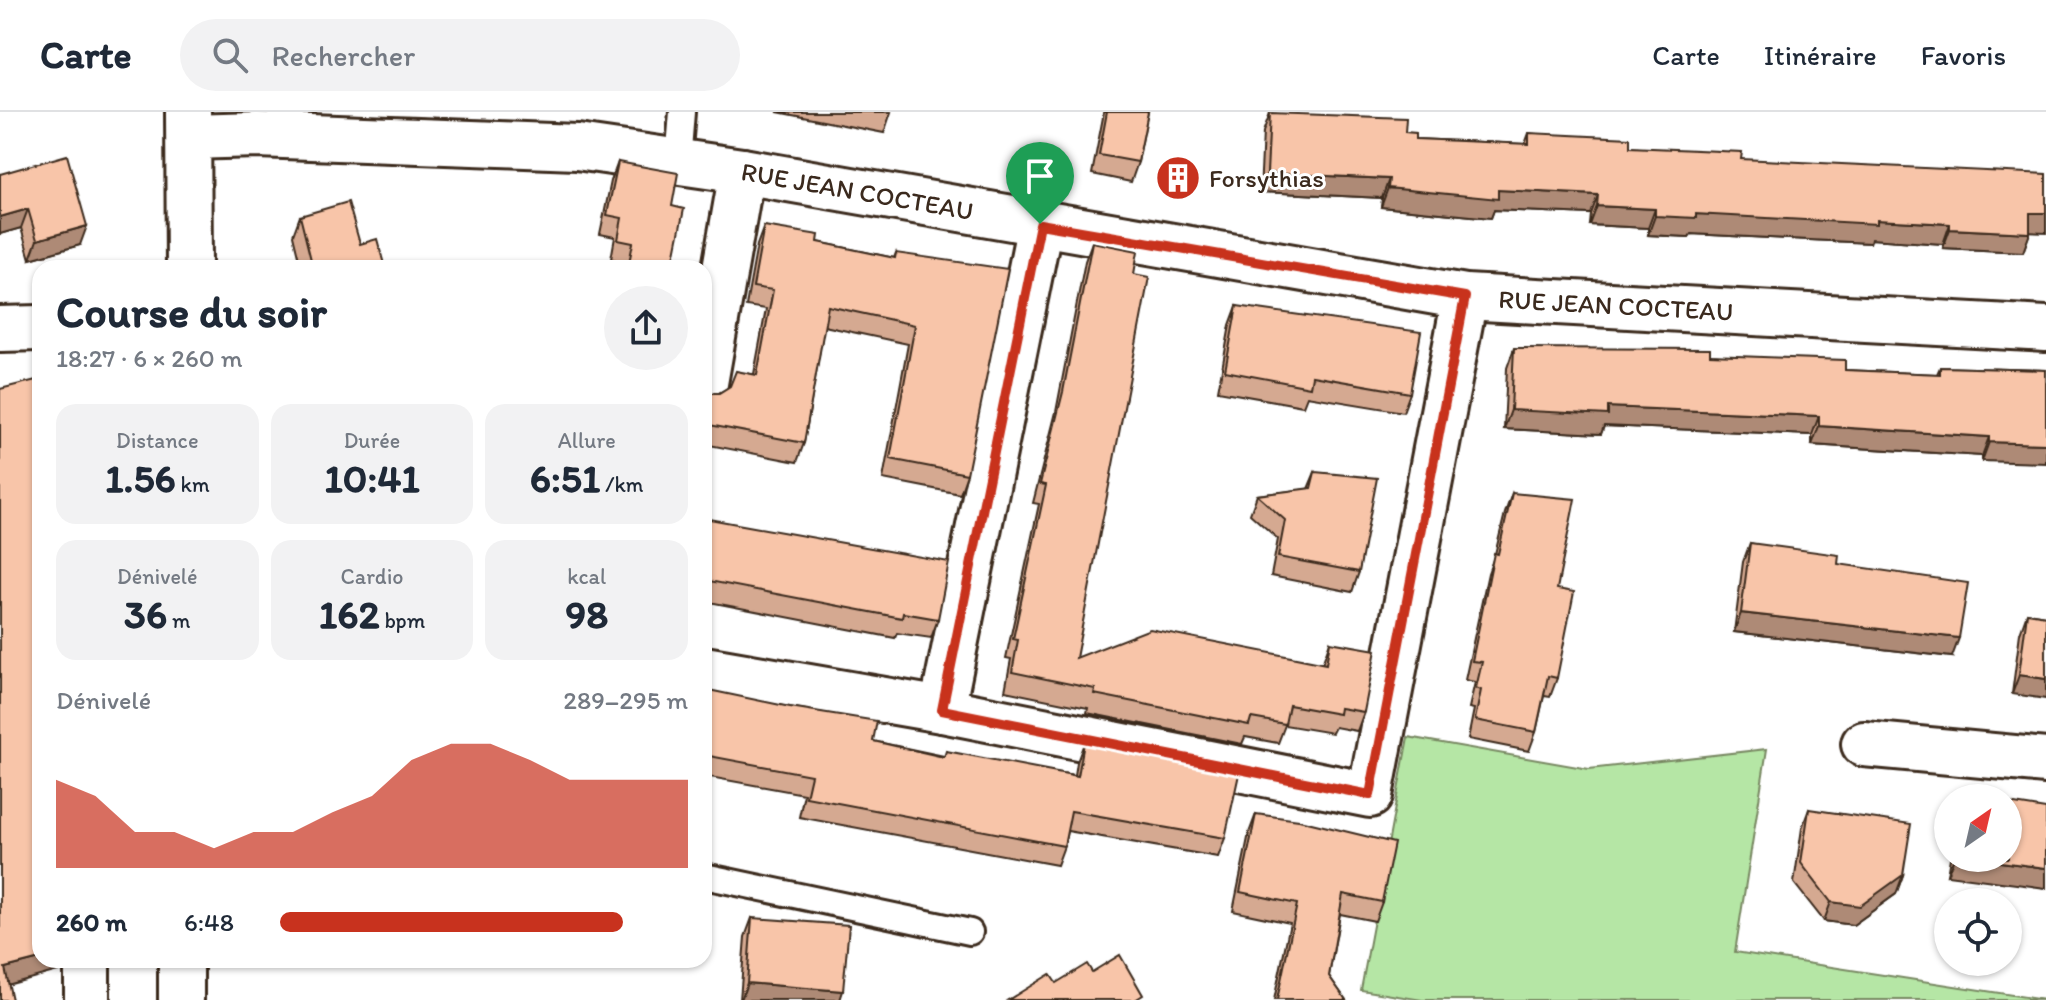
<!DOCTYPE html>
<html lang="fr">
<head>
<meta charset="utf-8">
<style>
	:root { --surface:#fff; --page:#f2f2f3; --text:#1f2937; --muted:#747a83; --line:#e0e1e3; --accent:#c8321e }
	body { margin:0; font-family:Itim,sans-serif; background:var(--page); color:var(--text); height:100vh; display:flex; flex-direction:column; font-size:30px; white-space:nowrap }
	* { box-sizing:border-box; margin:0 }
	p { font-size:26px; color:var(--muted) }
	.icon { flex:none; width:44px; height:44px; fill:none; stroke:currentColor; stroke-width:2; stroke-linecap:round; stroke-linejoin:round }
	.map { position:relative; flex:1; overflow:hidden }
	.side { position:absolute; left:32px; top:148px; width:680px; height:708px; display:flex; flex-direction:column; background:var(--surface); border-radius:24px; box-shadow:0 2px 6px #0004 }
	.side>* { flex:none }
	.needle { width:52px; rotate:34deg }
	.fabs { position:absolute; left:1934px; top:672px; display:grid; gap:16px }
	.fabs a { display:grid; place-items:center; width:88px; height:88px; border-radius:50%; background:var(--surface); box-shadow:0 2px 6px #0004; font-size:40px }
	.pin { position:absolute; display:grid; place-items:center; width:68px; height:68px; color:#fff; margin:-82px -34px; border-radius:50% 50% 50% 0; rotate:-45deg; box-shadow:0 0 8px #0007 }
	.pin .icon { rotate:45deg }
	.round { display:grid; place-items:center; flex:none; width:84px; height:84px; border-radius:42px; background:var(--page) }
	.summary { display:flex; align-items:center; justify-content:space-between; height:136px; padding:0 24px }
	h1 { font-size:44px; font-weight:700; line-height:60px }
	.stats { display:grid; grid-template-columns:repeat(3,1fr); gap:12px; height:136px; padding:8px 24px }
	.stats div { display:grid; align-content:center; border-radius:20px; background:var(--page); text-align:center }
	.stats b { font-size:40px; font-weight:700 }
	.stats small { font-size:22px; font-weight:400 }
	.stats p { font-size:22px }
	.chart { height:224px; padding:16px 24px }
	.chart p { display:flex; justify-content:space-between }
	.chart svg { width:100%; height:144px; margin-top:8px; fill:var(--accent); opacity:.7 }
	ul { padding:0 24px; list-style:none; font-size:26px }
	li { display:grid; grid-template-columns:128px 96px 1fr; align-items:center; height:60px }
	li i { height:20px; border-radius:10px; background:var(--accent) }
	header { display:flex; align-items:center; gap:48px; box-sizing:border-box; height:112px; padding:0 40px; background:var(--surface); border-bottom:2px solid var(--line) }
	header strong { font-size:38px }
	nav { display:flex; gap:44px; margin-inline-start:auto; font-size:28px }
	.search { width:560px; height:72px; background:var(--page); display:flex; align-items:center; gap:20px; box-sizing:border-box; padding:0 28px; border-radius:44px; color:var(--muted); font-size:30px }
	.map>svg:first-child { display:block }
	.green { fill:#b5e6a5; stroke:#788862; stroke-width:2 }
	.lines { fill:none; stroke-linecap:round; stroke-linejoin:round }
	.service-casing { stroke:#3b2a1e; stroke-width:30 }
	.minor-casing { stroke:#3b2a1e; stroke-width:50 }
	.tertiary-casing { stroke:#3b2a1e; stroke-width:50 }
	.service { stroke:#fff; stroke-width:24 }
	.minor { stroke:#fff; stroke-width:44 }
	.tertiary { stroke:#fff; stroke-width:44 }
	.wall { fill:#d5a991; stroke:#3b2a1e; stroke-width:2 }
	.shaded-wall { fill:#ae8a76; stroke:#3b2a1e; stroke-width:2 }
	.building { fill:#f8c5a9; stroke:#3b2a1e; stroke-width:2 }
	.route-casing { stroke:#fff; stroke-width:16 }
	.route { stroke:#c8321e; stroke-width:10 }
	.labels { text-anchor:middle; stroke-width:6; stroke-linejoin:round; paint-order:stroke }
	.poi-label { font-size:26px; fill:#3b2a1e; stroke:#fff; text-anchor:start }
	.street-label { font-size:26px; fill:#3b2a1e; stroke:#fff }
</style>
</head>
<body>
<header>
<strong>Carte</strong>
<div class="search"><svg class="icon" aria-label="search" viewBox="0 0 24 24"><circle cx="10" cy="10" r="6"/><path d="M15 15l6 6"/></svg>Rechercher</div>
<nav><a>Carte</a><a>Itinéraire</a><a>Favoris</a></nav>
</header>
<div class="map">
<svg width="2046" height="888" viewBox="0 0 2046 888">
	<rect width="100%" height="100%" fill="#fff"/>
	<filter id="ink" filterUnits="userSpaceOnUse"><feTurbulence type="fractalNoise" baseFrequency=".0125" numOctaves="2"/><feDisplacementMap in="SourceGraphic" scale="16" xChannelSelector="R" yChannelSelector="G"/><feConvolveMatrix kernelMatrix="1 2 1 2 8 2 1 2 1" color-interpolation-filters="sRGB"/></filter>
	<g filter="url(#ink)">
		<!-- green -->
		<polygon class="green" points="1408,625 1589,657 1767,637 1735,840 2044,888 1422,888 1361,878"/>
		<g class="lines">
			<!-- service casing -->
			<g class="service-casing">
				<g id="service">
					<polyline points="678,50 682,0"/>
					<polyline points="704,764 970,820"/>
				</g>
			</g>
			<!-- minor casing -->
			<g class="minor-casing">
				<g id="minor">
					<path id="s1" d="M189,25L257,23L577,35L742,59L1465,185L2046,217"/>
					<polyline points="1040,112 942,598 1370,683 1465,185"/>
					<polyline points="0,217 40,216"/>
					<polyline points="704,277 742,59"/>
					<polyline points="704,557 942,598"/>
					<polyline points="1864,632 2046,649"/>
					<polyline points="87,888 87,848"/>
				</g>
			</g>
			<!-- tertiary casing -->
			<g class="tertiary-casing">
				<g id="tertiary">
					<polyline points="188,0 189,156"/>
					<polyline points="181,888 181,848"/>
				</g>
			</g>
			<!-- service -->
			<use href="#service" class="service"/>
			<!-- minor -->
			<use href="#minor" class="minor"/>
			<!-- tertiary -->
			<use href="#tertiary" class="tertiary"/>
		</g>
		<!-- wall -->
		<g class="wall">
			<polygon points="777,0 891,0 884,21"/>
			<polygon points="1104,0 1148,0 1138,50 1131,70 1092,62"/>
			<polygon points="1270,1 1405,20 1416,27 1525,32 1529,21 1630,35 1741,47 2030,120 2023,140 1943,136 1943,132 1871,127 1870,131 1691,122 1689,125 1648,123 1648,116 1590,113 1591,102 1494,98 1491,106 1381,95 1382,86 1260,80 1263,20"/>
			<polygon points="618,50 672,94 672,156 625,156 626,150 611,147 615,125 600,122 611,69"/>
			<polygon points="0,62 80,133 30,147 21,116 0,122"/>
			<polygon points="300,104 360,132 385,156 301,156 293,123"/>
			<polygon points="764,114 818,130 894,146 896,141 967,362 960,382 883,367 908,232 824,214 804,331 797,350 704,332 704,281 719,281 754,262 766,197 746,194 757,133"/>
			<polygon points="1092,130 1076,546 1322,552 1330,530 1364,600 1357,619 1335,615 1332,621 1285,613 1278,631 1245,625 1242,632 1087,601 1088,596 1005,579 1011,547 1006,546 1039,392 1033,391 1056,300 1085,149"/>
			<polygon points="1237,194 1410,281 1403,300 1307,284 1303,294 1218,279 1230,213"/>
			<polygon points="1514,236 1710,243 1845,258 1937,262 1940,255 2046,258 1982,349 1982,344 1812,333 1812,323 1604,314 1601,322 1504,317 1507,256"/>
			<polygon points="1315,360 1359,460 1352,480 1271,464 1278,427 1250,402 1257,383 1308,377"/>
			<polygon points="1512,381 1557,477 1557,566 1550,585 1544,584 1536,620 1529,639 1468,627 1474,597 1469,596 1475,570 1465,568 1488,461 1495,442 1505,401"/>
			<polygon points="704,406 938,507 931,526 897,521 895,526 704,489"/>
			<polygon points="1750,431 1838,452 1952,545 1734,520 1743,450"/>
			<polygon points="2027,501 2046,504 2012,582 2020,521"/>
			<polygon points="704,577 873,629 944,644 1075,663 1077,650 1084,631 1225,726 1218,745 1067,719 1064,734 1057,753 799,705 804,682 704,664"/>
			<polygon points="1809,697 1903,763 1896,782 1853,813 1824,809 1794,771 1802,716"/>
			<polygon points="1256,702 1382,790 1375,809 1340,802 1329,864 1346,888 1274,888 1290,811 1233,799 1249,721"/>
			<polygon points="1950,746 2008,746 1947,763"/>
			<polygon points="752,806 840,888 740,888 745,825"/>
		</g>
		<!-- shaded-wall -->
		<g class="shaded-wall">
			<polygon points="1267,61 1389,67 1382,86 1260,80"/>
			<polygon points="1388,76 1498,78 1598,83 1591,102 1494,98 1491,106 1381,95"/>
			<polygon points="1597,94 1655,97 1648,116 1590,113"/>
			<polygon points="28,97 21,116 0,122 0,105"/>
			<polygon points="2030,101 2046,101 2046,121 2023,120"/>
			<polygon points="1696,102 1877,108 1950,112 1943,132 1871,127 1870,131 1691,122 1689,125 1648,123 1655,104"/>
			<polygon points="87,114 80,133 30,147 37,128"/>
			<polygon points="1950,117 2030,121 2023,140 1943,136"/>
			<polygon points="1608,295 1819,304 1812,323 1604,314 1601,322 1504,317 1511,298"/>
			<polygon points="1819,314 1989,325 1982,344 1812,333"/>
			<polygon points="1989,330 2046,332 2046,351 1982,349"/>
			<polygon points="1741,501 1959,526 1952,545 1734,520"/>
			<polygon points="2019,563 2046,567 2046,587 2012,582"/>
			<polygon points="40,605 40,609 35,624 34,606"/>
			<polygon points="1954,746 1969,746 2046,756 2046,776 1947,763"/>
			<polygon points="1903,763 1896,782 1853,813 1824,809 1831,790"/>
			<polygon points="40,847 40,848 62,848 58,859 0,875 5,856"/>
			<polygon points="747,871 843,879 840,888 741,888"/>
		</g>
		<!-- building -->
		<g class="building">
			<polygon points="1107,0 1148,0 1138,50 1099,43"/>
			<polygon points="1270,1 1406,6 1405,20 1416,21 1416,27 1529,32 1529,21 1630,26 1630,35 1742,40 1741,47 2046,62 2046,101 2030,101 2030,121 1950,117 1950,112 1877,108 1877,112 1696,102 1696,106 1655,104 1655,97 1597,94 1598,83 1498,78 1498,87 1388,76 1389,67 1267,61"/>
			<polygon points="67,43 87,114 37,128 28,97 0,105 0,62"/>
			<polygon points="618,50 678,61 672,94 684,97 672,156 628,156 633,131 618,128 622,106 607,103"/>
			<polygon points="348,90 360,132 377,127 385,156 313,156 300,104"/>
			<polygon points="764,114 819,123 818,130 895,146 896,141 1008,157 967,362 890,347 915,213 828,194 804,331 704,312 704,281 719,281 730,274 736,259 757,263 773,178 753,175"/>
			<polygon points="1092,130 1138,139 1134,162 1149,165 1076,546 1150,517 1326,552 1330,530 1376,538 1364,600 1340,596 1339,602 1289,593 1285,612 1251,606 1249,613 1094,582 1095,577 1012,560 1018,528 1013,527 1046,373 1040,372 1063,280"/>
			<polygon points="1237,194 1421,220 1410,281 1312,264 1310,275 1225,259"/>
			<polygon points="1514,236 1710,237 1710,243 1845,248 1845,258 1940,262 1940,255 2046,258 2046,332 1989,330 1989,325 1819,314 1819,304 1608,295 1608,303 1511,298"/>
			<polygon points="40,267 40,582 37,583 40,597 40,605 34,606 40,629 40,736 37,737 40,747 40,847 5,856 12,888 0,888 0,277"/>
			<polygon points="1315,360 1377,366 1359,460 1278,445 1285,408 1257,383 1311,376"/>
			<polygon points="1512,381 1575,387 1557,477 1574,480 1557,566 1548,564 1536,620 1475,608 1481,578 1476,576 1482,550 1472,549 1494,441 1498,442"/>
			<polygon points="704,406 949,450 938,507 903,501 902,506 704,468"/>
			<polygon points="1750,431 1839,443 1838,452 1968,471 1959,526 1741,501"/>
			<polygon points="2027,501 2046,504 2046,567 2019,563"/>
			<polygon points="704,577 790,595 877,609 873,629 944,645 946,639 1078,664 1084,631 1239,662 1225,726 1071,699 1064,734 806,685 811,663 704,643"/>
			<polygon points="2008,691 2046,697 2046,756 1969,746 2008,746"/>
			<polygon points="1809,697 1911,712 1903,763 1860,794 1831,790 1801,751"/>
			<polygon points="1256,702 1299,708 1394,731 1382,790 1343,782 1329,864 1346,888 1277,888 1297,792 1240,780"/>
			<polygon points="752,806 849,813 843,879 747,871"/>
			<polygon points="1120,843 1143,883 1135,888 1008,888 1050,862 1056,871 1087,852 1092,860"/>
		</g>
	</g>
	<g class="lines" filter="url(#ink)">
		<!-- route casing -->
		<g class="route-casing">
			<polygon id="route" points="1040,112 1465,185 1370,683 942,598"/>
		</g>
		<!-- route -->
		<use href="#route" class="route"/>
	</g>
	<!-- icons -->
	<defs>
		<g id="building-disc" transform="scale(2.3)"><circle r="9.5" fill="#c8321e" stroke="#fff"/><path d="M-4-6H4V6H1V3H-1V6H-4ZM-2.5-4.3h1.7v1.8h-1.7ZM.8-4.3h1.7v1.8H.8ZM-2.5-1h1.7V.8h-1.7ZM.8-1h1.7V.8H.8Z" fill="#fff"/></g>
	</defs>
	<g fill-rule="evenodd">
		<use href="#building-disc" x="1178" y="66"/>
	</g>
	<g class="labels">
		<!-- poi labels -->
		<g class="poi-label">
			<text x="1209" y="75">Forsythias</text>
		</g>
		<!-- street labels -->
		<g class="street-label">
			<text dy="9" stroke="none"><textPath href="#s1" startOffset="672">RUE JEAN COCTEAU</textPath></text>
			<text dy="9" stroke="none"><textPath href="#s1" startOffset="1440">RUE JEAN COCTEAU</textPath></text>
		</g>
	</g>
</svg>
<div class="fabs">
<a><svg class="needle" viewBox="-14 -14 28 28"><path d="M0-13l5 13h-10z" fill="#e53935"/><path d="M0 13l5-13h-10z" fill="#747a83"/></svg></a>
<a><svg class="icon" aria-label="locate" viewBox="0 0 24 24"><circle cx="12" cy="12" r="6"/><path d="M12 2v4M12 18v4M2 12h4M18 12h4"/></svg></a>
</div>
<div class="pin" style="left:1040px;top:112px;background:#1e9e55"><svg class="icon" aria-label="arrive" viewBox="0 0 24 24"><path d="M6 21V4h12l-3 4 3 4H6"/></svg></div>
<section class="side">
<div class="summary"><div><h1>Course du soir</h1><p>18:27 · 6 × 260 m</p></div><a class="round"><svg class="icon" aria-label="share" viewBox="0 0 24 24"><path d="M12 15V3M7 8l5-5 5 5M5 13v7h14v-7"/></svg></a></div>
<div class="stats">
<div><p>Distance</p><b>1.56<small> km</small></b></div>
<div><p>Durée</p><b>10:41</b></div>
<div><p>Allure</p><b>6:51<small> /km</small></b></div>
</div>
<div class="stats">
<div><p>Dénivelé</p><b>36<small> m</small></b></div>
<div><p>Cardio</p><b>162<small> bpm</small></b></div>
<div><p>kcal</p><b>98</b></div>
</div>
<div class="chart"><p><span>Dénivelé</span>289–295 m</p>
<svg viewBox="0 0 160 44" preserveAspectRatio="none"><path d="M0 44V17L10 22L20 33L30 33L40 38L50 33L60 33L70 27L80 22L90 11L100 6L110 6L120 11L130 17L140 17L150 17L160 17V44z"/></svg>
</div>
<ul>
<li><b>260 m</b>6:48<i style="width:84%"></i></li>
</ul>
</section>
</div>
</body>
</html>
